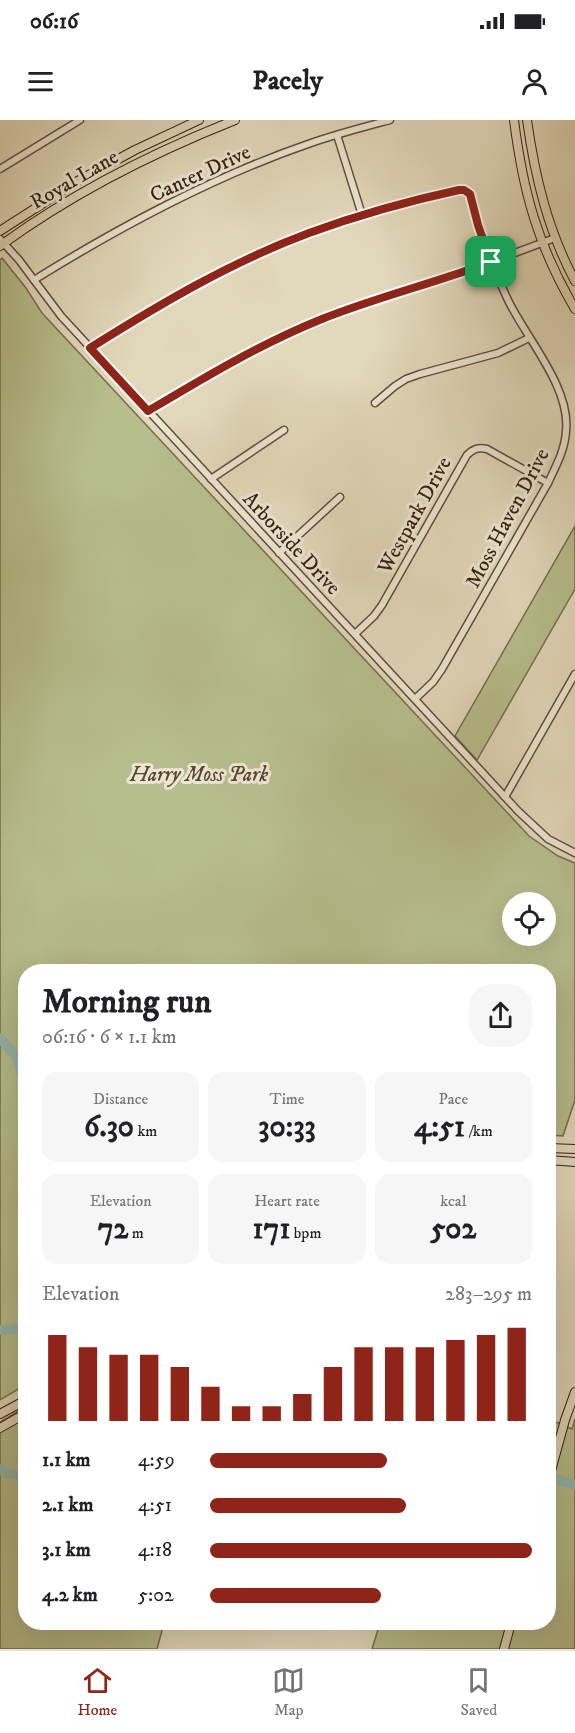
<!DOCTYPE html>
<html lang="en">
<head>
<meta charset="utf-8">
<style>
	:root { --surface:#fff; --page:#f6f6f6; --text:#202124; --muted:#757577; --line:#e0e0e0; --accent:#8f2418 }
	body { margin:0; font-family:"IM FELL DW Pica",serif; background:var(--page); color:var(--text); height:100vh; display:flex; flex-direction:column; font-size:22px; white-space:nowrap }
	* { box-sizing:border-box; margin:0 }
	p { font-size:20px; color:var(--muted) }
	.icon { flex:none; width:33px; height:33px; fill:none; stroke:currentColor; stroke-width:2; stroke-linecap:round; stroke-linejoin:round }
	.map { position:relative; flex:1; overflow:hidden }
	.sheet { position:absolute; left:18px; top:844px; width:538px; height:666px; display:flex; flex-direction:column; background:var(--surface); border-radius:24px; box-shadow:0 6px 24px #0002 }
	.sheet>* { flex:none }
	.tools { position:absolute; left:502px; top:772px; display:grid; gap:12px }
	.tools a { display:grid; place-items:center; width:54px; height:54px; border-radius:50%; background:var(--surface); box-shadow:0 6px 24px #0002; font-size:30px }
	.pin { position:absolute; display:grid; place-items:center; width:51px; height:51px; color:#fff; margin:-26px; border-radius:12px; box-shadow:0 3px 9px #0006 }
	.round { display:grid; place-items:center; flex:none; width:63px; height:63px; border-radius:24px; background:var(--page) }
	.summary { display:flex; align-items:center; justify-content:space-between; height:102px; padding:0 24px }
	h1 { font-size:33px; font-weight:700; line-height:45px }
	.metrics { display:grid; grid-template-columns:repeat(3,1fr); gap:9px; height:102px; padding:6px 24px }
	.metrics div { display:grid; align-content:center; border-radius:15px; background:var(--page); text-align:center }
	.metrics b { font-size:30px; font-weight:700 }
	.metrics small { font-size:16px; font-weight:400 }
	.metrics p { font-size:16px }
	.chart { height:168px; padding:12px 24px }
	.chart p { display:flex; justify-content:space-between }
	.chart svg { width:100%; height:108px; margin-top:6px; stroke:var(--accent); stroke-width:6 }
	ul { padding:0 24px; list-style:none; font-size:20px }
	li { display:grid; grid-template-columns:96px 72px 1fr; align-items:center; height:45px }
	li i { height:15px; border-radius:8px; background:var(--accent) }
	.status { display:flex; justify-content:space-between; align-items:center; height:42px; padding:0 30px; background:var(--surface); direction:ltr }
	.status svg { height:16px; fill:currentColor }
	header { display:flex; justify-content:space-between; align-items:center; height:78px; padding:0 24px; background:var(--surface); font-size:27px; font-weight:700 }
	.menu { display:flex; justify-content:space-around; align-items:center; height:84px; border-top:2px solid var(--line); background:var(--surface); font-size:16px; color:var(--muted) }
	.menu a { display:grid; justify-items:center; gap:3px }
	.menu .on { color:var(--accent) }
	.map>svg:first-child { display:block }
	.green { fill:#b7be8d; stroke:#766e4e; stroke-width:1.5; fill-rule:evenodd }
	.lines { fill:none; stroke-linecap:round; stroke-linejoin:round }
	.river { stroke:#95bab0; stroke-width:10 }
	.minor-casing { stroke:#614d3b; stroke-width:9 }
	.major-casing { stroke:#361f10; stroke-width:10 }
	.minor { stroke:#ece6d3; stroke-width:6 }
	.major { stroke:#e2d8bb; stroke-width:8 }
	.route-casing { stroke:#fff; stroke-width:12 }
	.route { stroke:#8f2418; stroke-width:8 }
	.labels { text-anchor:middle; stroke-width:6; stroke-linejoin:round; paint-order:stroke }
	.street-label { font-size:21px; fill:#361f10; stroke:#ece6d3 }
	.park-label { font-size:21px; font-style:italic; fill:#56472f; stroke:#ece6d3 }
</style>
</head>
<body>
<div class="status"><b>06:16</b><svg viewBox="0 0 49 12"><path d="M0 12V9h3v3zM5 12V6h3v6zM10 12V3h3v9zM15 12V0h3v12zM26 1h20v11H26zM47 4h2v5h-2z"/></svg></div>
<header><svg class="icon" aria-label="menu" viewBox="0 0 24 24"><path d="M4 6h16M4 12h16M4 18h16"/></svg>Pacely<svg class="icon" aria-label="person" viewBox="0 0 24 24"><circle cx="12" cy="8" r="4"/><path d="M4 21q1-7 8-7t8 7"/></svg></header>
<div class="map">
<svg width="575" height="1529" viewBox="0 0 575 1529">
	<rect width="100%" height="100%" fill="#e2d8bb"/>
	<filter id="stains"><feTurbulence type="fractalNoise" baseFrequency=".00333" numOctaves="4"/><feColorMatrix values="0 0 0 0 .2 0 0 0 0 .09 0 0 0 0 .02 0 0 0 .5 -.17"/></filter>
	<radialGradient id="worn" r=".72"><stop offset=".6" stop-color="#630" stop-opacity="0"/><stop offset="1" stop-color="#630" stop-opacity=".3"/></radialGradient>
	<!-- green -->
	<g class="green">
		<path d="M2,138L26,168L42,193L529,716L558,736L575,743V980L563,1016L549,1015V852H26L25,1265L0,1280V140ZM513,783H546V816H513Z"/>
		<polygon points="575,406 575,469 477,640 455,616"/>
		<polygon points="25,1287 26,1503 164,1503 157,1529 0,1529 0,1302"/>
		<polygon points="549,1299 572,1309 575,1299 575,1529 372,1529 380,1503 549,1503"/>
	</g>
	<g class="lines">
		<!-- river -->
		<g class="river">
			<polyline points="0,918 17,938 26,968"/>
			<polyline points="0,1210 26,1208"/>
			<polyline points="0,1349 6,1353 26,1356"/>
			<polyline points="549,1357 575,1365"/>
		</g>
		<!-- minor casing -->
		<g class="minor-casing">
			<g id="minor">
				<polyline points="337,15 362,95"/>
				<polyline points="0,49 80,0"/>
				<polyline points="0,119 19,140 61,196 518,691 548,719 575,733"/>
				<path d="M34,160C121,106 214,56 311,23C337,14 364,7 390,0"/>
				<path d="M90,228C159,184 231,142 309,113C358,95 408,81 459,70H463L470,74C474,84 475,95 478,105C486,130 496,155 507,178C525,217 571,267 566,311C565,330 556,346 548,363L442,549L433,562L415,579"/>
				<polyline points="375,283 395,266 406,259 420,254 498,233 529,218"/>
				<polyline points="148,291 201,259 280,217 376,179 458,154 555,118"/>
				<polyline points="211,359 284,310"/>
				<polyline points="279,433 340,377"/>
				<path d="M355,514L374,496L382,485L467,335C473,329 478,327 487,329L548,363"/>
				<polyline points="505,677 575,554"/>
			</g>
		</g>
		<!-- major casing -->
		<g class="major-casing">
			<g id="major">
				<path d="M514,0C523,72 538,126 575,189"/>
				<path d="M527,0C535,57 548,111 575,161"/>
				<polyline points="0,111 76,62 135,30 199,0"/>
				<path d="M0,126C72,73 152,33 235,0"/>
				<polyline points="549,1028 575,1029"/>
				<polyline points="549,1040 575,1042"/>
				<polyline points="0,1294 26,1280"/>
				<polyline points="0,1308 26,1293"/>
				<polyline points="549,1358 565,1300 575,1272"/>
				<polyline points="504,1529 511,1503"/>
			</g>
		</g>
		<!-- minor -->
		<use href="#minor" class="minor"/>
		<!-- major -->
		<use href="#major" class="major"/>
	</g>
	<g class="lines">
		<!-- route casing -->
		<g class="route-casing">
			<path id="route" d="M459,70H464L470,74L478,105L491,142C435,163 377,177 322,199C260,224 205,257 148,291L90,228C160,184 231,142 309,113C358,95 408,81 459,70Z"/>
		</g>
		<!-- route -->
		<use href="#route" class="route"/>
	</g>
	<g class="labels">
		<!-- street labels -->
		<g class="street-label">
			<text transform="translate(200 53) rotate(-25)" y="7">Canter Drive</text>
			<text transform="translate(74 59) rotate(-30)" y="7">Royal Lane</text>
			<text transform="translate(414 395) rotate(-61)" y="7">Westpark Drive</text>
			<text transform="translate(507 398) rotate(-62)" y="7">Moss Haven Drive</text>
			<text transform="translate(292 423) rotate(47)" y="7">Arborside Drive</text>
		</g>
		<!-- park labels -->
		<g class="park-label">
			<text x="199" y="661">Harry Moss Park</text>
		</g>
	</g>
	<rect width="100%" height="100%" filter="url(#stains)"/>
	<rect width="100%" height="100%" fill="url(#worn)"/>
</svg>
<div class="tools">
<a><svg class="icon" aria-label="locate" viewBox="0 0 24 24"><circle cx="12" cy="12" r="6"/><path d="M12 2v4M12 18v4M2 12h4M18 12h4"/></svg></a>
</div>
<div class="pin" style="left:491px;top:142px;background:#1e9e55"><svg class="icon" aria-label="arrive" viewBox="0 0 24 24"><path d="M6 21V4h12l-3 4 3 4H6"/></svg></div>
<section class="sheet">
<div class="summary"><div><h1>Morning run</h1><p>06:16 · 6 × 1.1 km</p></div><a class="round"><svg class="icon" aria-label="share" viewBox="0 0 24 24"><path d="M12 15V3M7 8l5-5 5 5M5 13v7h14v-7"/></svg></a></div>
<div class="metrics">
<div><p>Distance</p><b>6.30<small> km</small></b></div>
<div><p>Time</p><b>30:33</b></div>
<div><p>Pace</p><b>4:51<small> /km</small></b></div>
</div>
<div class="metrics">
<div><p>Elevation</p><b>72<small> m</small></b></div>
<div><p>Heart rate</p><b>171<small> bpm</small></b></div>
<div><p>kcal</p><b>502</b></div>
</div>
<div class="chart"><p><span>Elevation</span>283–295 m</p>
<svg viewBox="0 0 160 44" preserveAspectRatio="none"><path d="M5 44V9M15 44V14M25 44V17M35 44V17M45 44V22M55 44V30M65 44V38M75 44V38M85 44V33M95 44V22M105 44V14M115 44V14M125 44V14M135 44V11M145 44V9M155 44V6"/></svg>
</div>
<ul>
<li><b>1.1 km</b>4:59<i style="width:55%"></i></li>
<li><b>2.1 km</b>4:51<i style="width:61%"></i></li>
<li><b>3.1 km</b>4:18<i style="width:100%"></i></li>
<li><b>4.2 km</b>5:02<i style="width:53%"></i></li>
</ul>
</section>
</div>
<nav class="menu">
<a class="on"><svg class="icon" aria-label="home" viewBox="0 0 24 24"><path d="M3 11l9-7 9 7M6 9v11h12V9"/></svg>Home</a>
<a><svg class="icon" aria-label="map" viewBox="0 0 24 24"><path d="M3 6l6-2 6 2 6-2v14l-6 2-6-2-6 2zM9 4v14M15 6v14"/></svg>Map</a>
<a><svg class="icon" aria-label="saved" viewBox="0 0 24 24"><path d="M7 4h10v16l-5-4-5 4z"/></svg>Saved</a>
</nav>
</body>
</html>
